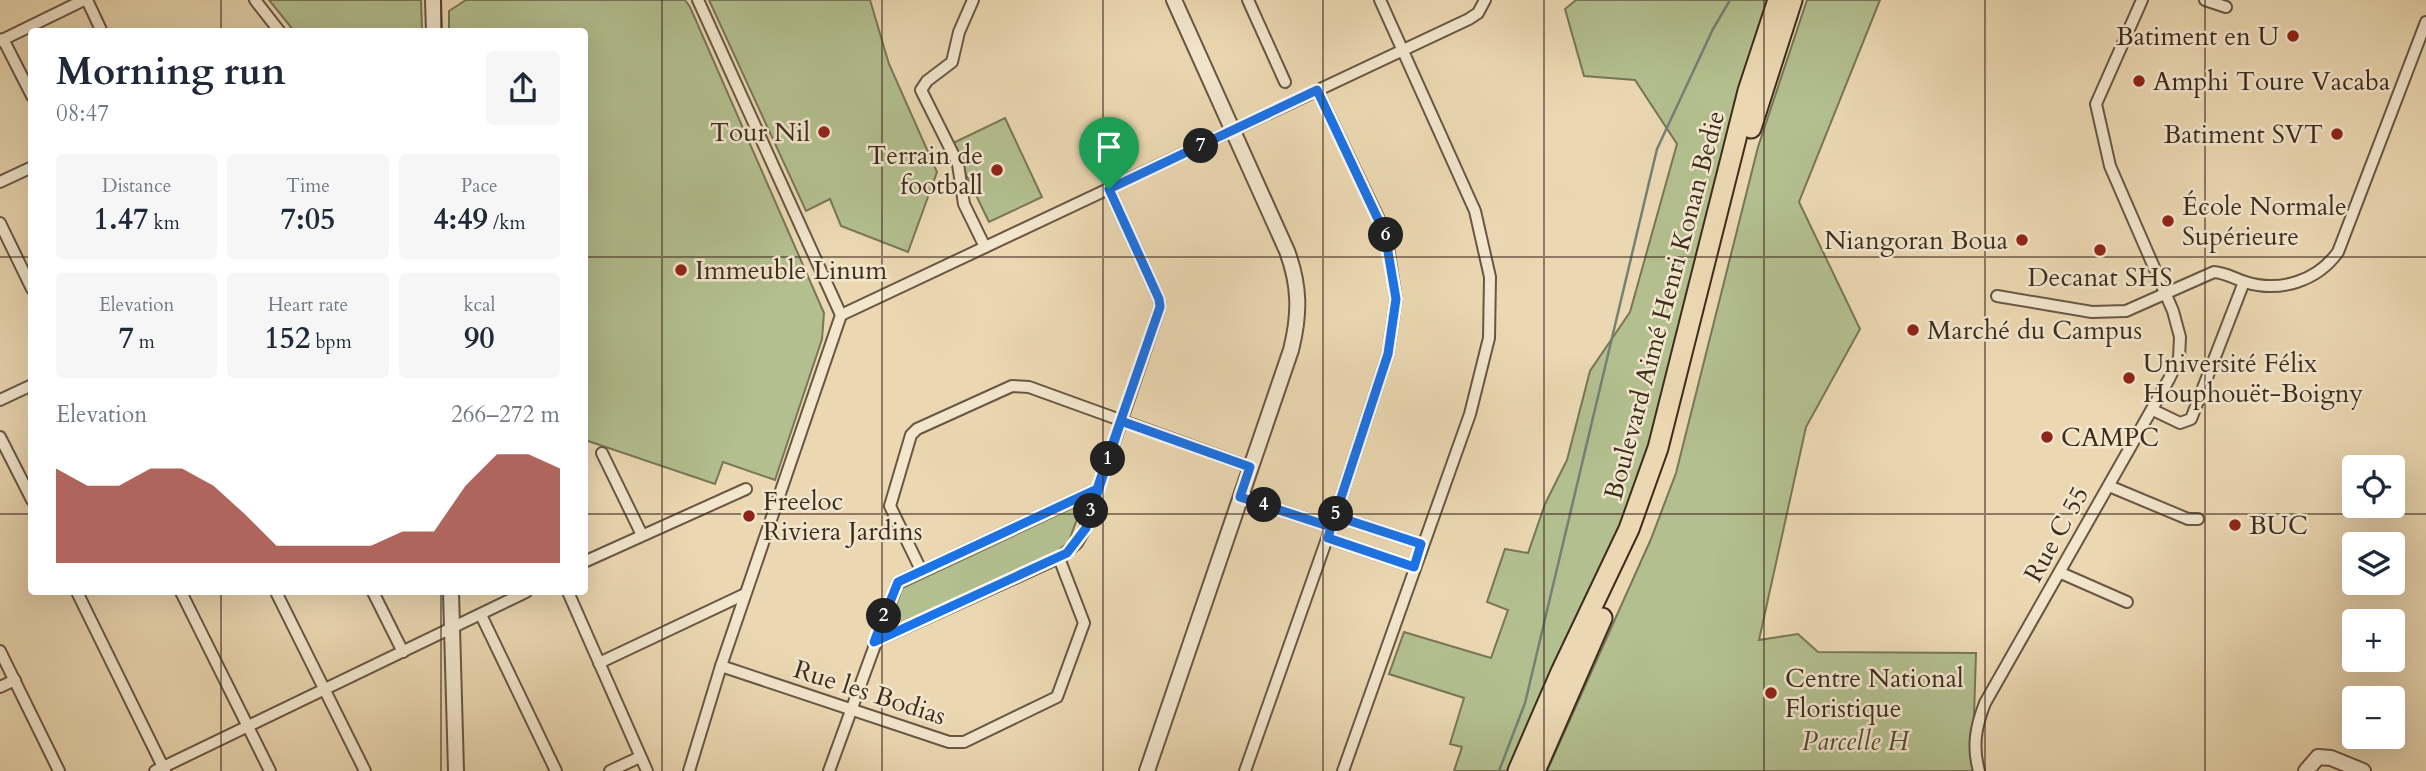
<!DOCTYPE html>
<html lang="en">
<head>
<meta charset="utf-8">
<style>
	:root { --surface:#fff; --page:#f6f6f7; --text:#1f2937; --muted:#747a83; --accent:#8f2418 }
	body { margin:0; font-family:Cardo,serif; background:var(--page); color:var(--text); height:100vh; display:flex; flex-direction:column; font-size:26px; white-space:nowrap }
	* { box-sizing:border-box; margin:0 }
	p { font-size:23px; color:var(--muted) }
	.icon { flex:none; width:38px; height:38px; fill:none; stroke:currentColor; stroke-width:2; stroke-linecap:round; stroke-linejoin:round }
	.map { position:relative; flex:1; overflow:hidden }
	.details { position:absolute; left:28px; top:28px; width:560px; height:567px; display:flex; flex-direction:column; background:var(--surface); border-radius:7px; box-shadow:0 7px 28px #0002 }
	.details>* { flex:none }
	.controls { position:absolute; left:2342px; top:455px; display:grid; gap:14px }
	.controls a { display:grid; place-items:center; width:63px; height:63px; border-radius:7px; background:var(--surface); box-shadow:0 7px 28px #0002; font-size:35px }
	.pin { position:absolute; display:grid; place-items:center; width:60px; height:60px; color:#fff; margin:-72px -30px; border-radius:50% 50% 50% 0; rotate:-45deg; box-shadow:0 0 7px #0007 }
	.pin .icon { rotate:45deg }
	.km { position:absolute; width:35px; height:35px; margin:-18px; border-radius:50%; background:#222; color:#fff; font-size:19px; line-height:35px; text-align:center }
	.round { display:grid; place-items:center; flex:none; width:74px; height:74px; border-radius:7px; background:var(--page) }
	.overview { display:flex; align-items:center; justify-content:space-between; height:119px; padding:0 28px }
	h1 { font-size:38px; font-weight:700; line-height:52px }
	.metrics { display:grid; grid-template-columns:repeat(3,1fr); gap:10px; height:119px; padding:7px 28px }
	.metrics div { display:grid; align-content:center; border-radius:7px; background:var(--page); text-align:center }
	.metrics b { font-size:30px; font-weight:700 }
	.metrics small { font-size:19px; font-weight:400 }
	.metrics p { font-size:19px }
	.chart { height:196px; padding:14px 28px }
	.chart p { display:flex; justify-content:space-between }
	.chart svg { width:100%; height:126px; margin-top:7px; fill:var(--accent); opacity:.7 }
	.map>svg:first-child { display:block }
	.green { fill:#b3bf8f; stroke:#787657; stroke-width:2 }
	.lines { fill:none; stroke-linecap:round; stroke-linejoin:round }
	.stream { stroke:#748174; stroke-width:2.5 }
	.minor-casing { stroke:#695744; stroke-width:14 }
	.tertiary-casing { stroke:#695744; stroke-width:18 }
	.motorway-casing { stroke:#3e2c1f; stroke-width:23 }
	.minor { stroke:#f2e6cd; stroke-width:10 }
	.tertiary { stroke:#f2e6cd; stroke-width:14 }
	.motorway { stroke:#ebd8b2; stroke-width:19 }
	.route-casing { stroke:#fff; stroke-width:14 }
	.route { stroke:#1a73e8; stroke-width:9 }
	.grid { fill:none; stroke:#3e2c1f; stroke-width:2; stroke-opacity:0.55 }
	.poi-dot { fill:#8f2418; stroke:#f2e6cd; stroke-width:2.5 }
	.labels { text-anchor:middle; stroke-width:5; stroke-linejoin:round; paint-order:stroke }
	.poi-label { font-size:26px; fill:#3e2c1f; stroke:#f2e6cd; text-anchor:start }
	.street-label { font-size:26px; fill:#3e2c1f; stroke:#f2e6cd }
	.park-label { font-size:26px; font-style:italic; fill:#554935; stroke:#f2e6cd }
</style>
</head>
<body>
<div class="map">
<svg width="2426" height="771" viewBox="0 0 2426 771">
	<rect width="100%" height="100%" fill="#ebd8b2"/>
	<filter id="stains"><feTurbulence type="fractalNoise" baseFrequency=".00286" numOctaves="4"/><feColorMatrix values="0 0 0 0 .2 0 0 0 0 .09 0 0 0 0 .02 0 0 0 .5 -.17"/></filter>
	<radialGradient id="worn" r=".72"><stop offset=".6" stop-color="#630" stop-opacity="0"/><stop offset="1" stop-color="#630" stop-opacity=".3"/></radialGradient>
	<!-- green -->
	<g class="green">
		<polygon points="269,0 421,0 422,31 294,31"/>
		<polygon points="466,0 685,0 690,7 824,313 822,339 775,480 723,462 715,484 585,440 584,32 449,31 449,11"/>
		<polygon points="709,0 870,0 889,64 937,172 908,252 841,226 830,199 806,211"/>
		<polygon points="1576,0 1769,0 1650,466 1516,771 1454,771 1462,747 1450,744 1464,698 1389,674 1404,632 1491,658 1508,610 1487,602 1505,549 1528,553 1545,504 1567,460 1590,371 1630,312 1677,144 1635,80 1584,76 1565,9"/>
		<polygon points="1807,0 1880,0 1799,202 1860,329 1806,427 1759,640 1798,634 1818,652 1976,653 1973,748 1982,771 1547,771 1651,539 1676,473 1758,147"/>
		<polygon points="1005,118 1042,197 989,222 951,144"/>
		<polygon points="1083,503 1066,549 882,636 898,590"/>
	</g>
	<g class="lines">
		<!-- stream -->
		<polyline class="stream" points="1499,771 1525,703 1657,149 1713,29 1730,0"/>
		<!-- minor casing -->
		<g class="minor-casing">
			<g id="minor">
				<polyline points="87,0 102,32"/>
				<polyline points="255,0 280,32"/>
				<polyline points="973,0 959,32 952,62 927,81 921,90 958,164 964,204 985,247"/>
				<polyline points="1248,0 1285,82"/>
				<polyline points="2205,0 2226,7"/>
				<polyline points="3,39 32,96"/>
				<polyline points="0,41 84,0"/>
				<polyline points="0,182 32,167"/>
				<polyline points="0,223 32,289"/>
				<path d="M1997,296L2092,312L2126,311L2214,272C2226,273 2233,278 2245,282C2280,293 2317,281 2338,252L2426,22"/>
				<polyline points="841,315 1469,19 1478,13 1485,0"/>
				<polyline points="0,400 32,385"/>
				<polyline points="2153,410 2180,423 2191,419 2244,282"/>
				<polyline points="0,437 32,500"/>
				<polyline points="602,453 642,535"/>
				<polyline points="2109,486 2188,519 2198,519"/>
				<polyline points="1240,497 1331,527"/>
				<polyline points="1335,516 1421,544"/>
				<polyline points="1328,538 1414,567"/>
				<polyline points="584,562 746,489"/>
				<polyline points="921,570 890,506 911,435 917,429 1012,386 1029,387 1250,467"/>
				<polyline points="2061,573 2127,602"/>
				<polyline points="77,592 165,771"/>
				<polyline points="181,592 270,771"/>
				<polyline points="276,592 365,771"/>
				<polyline points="373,592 403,652"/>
				<polyline points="568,592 647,771"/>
				<polyline points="481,615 556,771"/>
				<polyline points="874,642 1059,558 1077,543 1085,529 1160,307 1159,299 1109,189"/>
				<polyline points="0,651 59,771"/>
				<polyline points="599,663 745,594"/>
				<polyline points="721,666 949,742 964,742 1057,697 1084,623 1059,558"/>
				<polyline points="0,687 15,680"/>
				<polyline points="155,771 526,592"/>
				<polyline points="610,771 640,757"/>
				<polyline points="689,771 721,666 841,315 698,0"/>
				<polyline points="829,771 898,582 1097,489"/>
				<polyline points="1245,771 1335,516 1388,354 1396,299 1386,234 1317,90"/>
				<polyline points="1343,771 1470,414 1489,338 1490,277 1475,211 1380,0"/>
				<path d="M1979,771C1972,746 1976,726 1985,703L2169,379L2179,358L2180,337L2173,311L2110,166L2096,104L2142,0"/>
			</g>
		</g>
		<!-- tertiary casing -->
		<g class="tertiary-casing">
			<g id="tertiary">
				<polyline points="433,0 434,32"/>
				<polyline points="451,592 456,771"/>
				<path d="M1147,771L1291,350C1300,314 1300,286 1287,251L1174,0"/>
				<polyline points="2306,771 2318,757 2331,758 2363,771"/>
			</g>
		</g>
		<!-- motorway casing -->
		<g class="motorway-casing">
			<g id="motorway">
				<polyline points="1751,128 1792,0"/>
				<polyline points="1518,771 1561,672 1629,529 1658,448 1748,91 1778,0"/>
				<polyline points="1535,771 1602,618"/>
			</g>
		</g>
		<!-- minor -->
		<use href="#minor" class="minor"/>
		<!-- tertiary -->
		<use href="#tertiary" class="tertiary"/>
		<!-- motorway -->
		<use href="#motorway" class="motorway"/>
	</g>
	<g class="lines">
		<!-- route casing -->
		<g class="route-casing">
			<polyline id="route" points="1109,189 1159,299 1160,307 1097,489 898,582 874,642 1067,553 1086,528 1121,421 1250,467 1240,497 1331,527 1328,538 1414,567 1421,544 1335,516 1388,354 1396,299 1385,234 1317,90 1109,189"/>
		</g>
		<!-- route -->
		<use href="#route" class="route"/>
	</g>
	<!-- grid -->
	<path class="grid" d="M221,0V32M441,0V32M662,0V771M882,0V771M1103,0V771M1323,0V771M1544,0V771M1764,0V771M1985,0V771M2205,0V771M0,257H32M584,257H2426M0,514H32M584,514H2426M221,592V771M441,592V771"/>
	<!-- markers -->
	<g class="poi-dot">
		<circle cx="2293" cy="36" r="7"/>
		<circle cx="2139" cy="81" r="7"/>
		<circle cx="824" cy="132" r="7"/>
		<circle cx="2337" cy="134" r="7"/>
		<circle cx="997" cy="170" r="7"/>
		<circle cx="2168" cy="221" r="7"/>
		<circle cx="2022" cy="240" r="7"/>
		<circle cx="2100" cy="250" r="7"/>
		<circle cx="681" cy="270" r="7"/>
		<circle cx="1913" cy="330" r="7"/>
		<circle cx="2129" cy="378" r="7"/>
		<circle cx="2047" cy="437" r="7"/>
		<circle cx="749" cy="516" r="7"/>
		<circle cx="2235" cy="525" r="7"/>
		<circle cx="1771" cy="693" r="7"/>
	</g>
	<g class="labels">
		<!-- poi labels -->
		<g class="poi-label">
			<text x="2279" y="45" text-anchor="end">Batiment en U</text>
			<text x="2153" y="90">Amphi Toure Vacaba</text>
			<text x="810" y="141" text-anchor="end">Tour Nil</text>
			<text x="2323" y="143" text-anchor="end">Batiment SVT</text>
			<text x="983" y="164" text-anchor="end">Terrain de<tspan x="983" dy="30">football</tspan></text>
			<text x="2182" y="215">École Normale<tspan x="2182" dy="30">Supérieure</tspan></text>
			<text x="2008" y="249" text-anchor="end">Niangoran Boua</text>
			<text x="695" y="279">Immeuble Linum</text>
			<text x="2100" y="286" text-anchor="middle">Decanat SHS</text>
			<text x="1927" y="339">Marché du Campus</text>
			<text x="2143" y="372">Université Félix<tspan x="2143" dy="30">Houphouët-Boigny</tspan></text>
			<text x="2061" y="446">CAMPC</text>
			<text x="763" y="510">Freeloc<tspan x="763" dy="30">Riviera Jardins</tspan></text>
			<text x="2249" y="534">BUC</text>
			<text x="1785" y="687">Centre National<tspan x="1785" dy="30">Floristique</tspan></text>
		</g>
		<!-- street labels -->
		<g class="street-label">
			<text transform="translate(1664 305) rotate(-75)" y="9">Boulevard Aimé Henri Konan Bedie</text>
			<text transform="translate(2056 534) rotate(-61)" y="9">Rue C 55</text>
			<text transform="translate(870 692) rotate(18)" y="9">Rue les Bodias</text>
		</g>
		<!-- park labels -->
		<g class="park-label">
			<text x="1855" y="750">Parcelle H</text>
		</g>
	</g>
	<rect width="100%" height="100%" filter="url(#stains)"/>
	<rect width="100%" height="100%" fill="url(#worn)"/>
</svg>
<div class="controls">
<a><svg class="icon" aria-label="locate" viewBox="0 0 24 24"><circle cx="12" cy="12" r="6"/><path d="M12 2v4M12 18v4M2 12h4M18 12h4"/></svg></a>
<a><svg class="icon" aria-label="layers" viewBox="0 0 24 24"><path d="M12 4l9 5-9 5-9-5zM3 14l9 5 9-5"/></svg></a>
<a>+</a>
<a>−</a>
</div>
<div class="pin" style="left:1109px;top:189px;background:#1e9e55"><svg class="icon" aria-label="arrive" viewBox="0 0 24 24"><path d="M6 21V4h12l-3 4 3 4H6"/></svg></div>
<b class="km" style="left:1108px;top:459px">1</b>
<b class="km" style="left:884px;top:616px">2</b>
<b class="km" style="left:1091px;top:511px">3</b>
<b class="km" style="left:1264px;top:505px">4</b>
<b class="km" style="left:1336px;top:514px">5</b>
<b class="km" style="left:1386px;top:235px">6</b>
<b class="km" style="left:1201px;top:146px">7</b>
<section class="details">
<div class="overview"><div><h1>Morning run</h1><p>08:47</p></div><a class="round"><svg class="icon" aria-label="share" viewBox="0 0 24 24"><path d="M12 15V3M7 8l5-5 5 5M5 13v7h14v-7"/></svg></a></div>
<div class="metrics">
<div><p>Distance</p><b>1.47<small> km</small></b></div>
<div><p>Time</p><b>7:05</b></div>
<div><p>Pace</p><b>4:49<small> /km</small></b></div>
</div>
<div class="metrics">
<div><p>Elevation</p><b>7<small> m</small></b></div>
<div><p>Heart rate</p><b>152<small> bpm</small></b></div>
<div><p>kcal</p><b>90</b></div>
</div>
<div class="chart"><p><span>Elevation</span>266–272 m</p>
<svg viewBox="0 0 160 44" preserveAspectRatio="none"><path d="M0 44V11L10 17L20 17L30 11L40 11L50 17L60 27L70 38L80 38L90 38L100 38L110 33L120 33L130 17L140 6L150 6L160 11V44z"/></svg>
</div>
</section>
</div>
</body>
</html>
